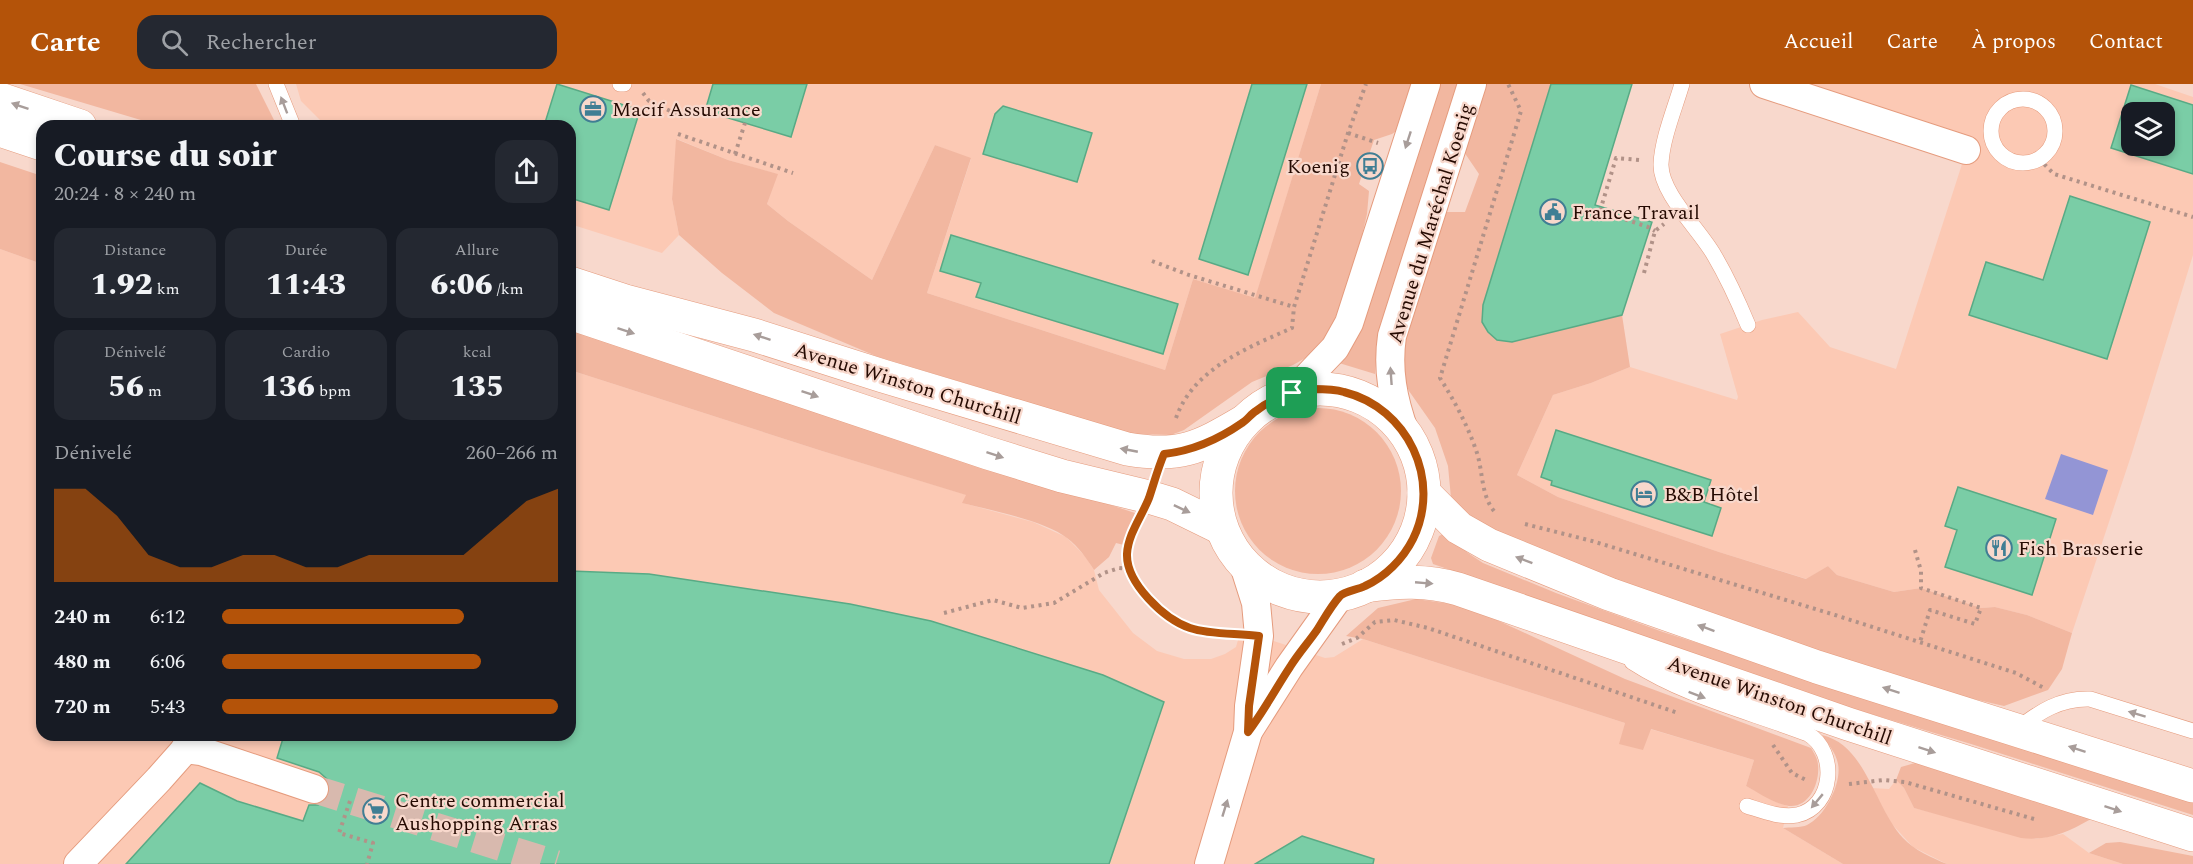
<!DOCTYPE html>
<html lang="fr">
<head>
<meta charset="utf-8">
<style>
	:root { --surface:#171b24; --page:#242831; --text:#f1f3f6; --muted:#9ea1a6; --accent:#b45309 }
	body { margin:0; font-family:Spectral,serif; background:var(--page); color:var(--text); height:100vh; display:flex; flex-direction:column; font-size:22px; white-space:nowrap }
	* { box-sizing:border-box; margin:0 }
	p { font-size:20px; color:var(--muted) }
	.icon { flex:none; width:33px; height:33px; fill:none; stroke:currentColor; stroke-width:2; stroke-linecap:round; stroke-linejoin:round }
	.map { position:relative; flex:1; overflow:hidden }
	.side { position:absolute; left:36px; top:36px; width:540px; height:621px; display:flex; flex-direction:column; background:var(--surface); border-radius:18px; box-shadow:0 3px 9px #0003 }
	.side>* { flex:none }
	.tools { position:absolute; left:2121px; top:18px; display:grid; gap:12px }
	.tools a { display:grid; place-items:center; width:54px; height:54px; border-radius:12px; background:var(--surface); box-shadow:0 3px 9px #0003; font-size:30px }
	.pin { position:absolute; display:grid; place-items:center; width:51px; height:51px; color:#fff; margin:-26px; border-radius:12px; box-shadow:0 3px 9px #0006 }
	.round { display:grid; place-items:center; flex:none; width:63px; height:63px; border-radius:18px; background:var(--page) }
	.headline { display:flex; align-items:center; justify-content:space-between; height:102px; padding:0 18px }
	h1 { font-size:33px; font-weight:800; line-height:45px }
	.metrics { display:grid; grid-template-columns:repeat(3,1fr); gap:9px; height:102px; padding:6px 18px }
	.metrics div { display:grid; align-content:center; border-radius:15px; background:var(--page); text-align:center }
	.metrics b { font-size:30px; font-weight:800 }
	.metrics small { font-size:16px; font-weight:400 }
	.metrics p { font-size:16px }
	.chart { height:168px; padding:12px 18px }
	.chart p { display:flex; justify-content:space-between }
	.chart svg { width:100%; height:108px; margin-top:6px; fill:var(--accent); opacity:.7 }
	ul { padding:0 18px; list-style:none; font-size:20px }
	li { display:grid; grid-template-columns:96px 72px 1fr; align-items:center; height:45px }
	li i { height:15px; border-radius:8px; background:var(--accent) }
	header { display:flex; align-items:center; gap:36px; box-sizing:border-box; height:84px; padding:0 30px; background:var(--accent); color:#fff }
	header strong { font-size:28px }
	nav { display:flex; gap:33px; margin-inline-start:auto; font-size:21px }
	.search { width:420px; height:54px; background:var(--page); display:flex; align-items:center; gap:15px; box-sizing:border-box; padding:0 21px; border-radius:18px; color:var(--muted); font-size:22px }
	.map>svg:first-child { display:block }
	.built { fill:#fcc9b4; fill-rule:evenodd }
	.green { fill:#f2b7a0 }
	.water { fill:#9395d5 }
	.building { fill:#7acda6; stroke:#58aa85; stroke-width:1.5; fill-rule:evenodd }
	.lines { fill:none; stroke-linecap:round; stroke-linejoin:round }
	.street-tunnel { stroke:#d8b9ae; stroke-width:28; stroke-dasharray:28 14; stroke-linecap:butt }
	.lane-casing { stroke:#e59b7d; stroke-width:16 }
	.street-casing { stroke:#e59b7d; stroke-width:30 }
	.secondary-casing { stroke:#e59b7d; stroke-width:34 }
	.path { stroke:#b19288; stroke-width:4; stroke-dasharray:3 4.5; stroke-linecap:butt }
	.lane { stroke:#fff; stroke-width:15 }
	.street { stroke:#fff; stroke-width:28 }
	.secondary { stroke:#fff; stroke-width:33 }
	.oneway { fill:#a89d9a }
	.route-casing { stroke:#fff; stroke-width:12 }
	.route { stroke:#b45309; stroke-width:8 }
	.labels { text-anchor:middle; stroke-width:4.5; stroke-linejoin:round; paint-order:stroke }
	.poi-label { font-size:20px; fill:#250a02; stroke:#f8d8cc; text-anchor:start }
	.street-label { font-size:20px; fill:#250a02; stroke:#f8d8cc }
</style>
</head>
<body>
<header>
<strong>Carte</strong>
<div class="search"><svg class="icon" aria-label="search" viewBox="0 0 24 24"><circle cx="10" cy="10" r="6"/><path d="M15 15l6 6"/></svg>Rechercher</div>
<nav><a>Accueil</a><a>Carte</a><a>À propos</a><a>Contact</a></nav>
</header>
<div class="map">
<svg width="2193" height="780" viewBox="0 0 2193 780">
	<rect width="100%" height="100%" fill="#f8d8cc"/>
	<!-- built -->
	<g class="built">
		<polygon points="296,0 1321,0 1255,215 1193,195 1165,286 927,209 971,75 935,61 872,196 788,137 767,120 777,90 728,76 677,55 672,115 679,151 662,169 570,140 570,42 326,42 301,17"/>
		<path d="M1764,0H2155L2193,13V171L2131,372L2072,549L2027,531L1995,523L1981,524L1921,504L1894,508L1837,491L1828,482L1807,495L1719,468L1558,413L1517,391L1553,311L1591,299L1630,283L1737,316L1738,313L1720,250L1762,236L1798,228L1830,263L1896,285L1963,77ZM2132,28H2164V62H2132Z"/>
		<polygon points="0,165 42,180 42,651 570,651 570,286 822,367 967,411 963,419 1033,438 1066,453 1085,472 1094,486 1099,506 1133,549 1157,567 1184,575 1211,575 1225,570 1236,563 1240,549 1259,552 1325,574 1334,573 1363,555 1625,639 1620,660 1650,645 1754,676 1746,702 1776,718 1788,722 1783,744 1843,780 0,780"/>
		<polygon points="1896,696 1904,704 1914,724 2036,755 2063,750 2089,769 2123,780 1947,780 1913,763 1891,739 1872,704 1889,705"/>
	</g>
	<!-- green -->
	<g class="green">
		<polygon points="20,0 256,0 277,42 161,42"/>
		<polygon points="1321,0 1412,0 1399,45 1392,50 1374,56 1359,100 1369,107 1367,130 1352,193 1333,239 1316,268 1293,281 1252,298 1184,346 1171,351 1132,350 876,272 774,229 722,189 679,151 672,115 676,55 728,76 778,90 767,120 788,137 872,196 935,61 971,74 927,209 1165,286 1193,195 1255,214"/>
		<polygon points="1440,0 1457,0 1378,253 1375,290 1339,279 1403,118"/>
		<path d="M1485,0H1551L1483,221C1481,246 1487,255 1512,258L1622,231L1630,283L1591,299L1553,311L1517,391L1558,413L1719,468L1806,495L1828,482L1837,491L1894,508L1921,504L1981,524L1995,523L2027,531L2072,549L2062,585L2048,606L2004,622L1909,600L1593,488L1489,446L1460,426L1451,414L1448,382L1435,344L1409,307L1400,286V264L1445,128H1465L1479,90L1464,68Z"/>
		<polygon points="0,78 42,92 42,180 0,165"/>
		<path d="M570,243L1135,429L1124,461L1116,459L1109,473L1094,486C1087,475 1079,463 1067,454C1046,437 990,426 962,419L966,411L822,367L570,286Z"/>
		<circle cx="1318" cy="407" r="83"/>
		<polygon points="1445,449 1468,469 1483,479 1556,509 1663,548 2193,718 2193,731 1971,660 1848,623 1433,480 1431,474 1439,452"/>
		<path d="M1416,515L1458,521L1488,532L1625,595L1811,664C1814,669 1818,675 1818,681C1820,699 1809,724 1789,722C1774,720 1759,709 1746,702L1754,676L1651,645L1643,666L1619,660L1625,639L1363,555L1346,552L1378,524Z"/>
		<path d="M1822,651C1866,661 1875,724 1903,754C1914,766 1932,774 1947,780H1843L1783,744C1790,743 1801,744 1807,741C1825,733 1842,699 1838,680C1836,669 1828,660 1822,651Z"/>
		<path d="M1915,679L2091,735C2066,749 2049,757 2021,754L1914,724L1904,704L1896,696L1901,683Z"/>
		<polygon points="2120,758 2193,772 2193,780 2123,780 2089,769 2106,759"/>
	</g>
	<!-- water -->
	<polygon class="water" points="2061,370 2108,386 2093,431 2045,415"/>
	<!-- building -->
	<g class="building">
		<polygon points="557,0 640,26 609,126 570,114 570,42 544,42"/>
		<polygon points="713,0 807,0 791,53 705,27"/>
		<polygon points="1252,0 1307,0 1248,191 1199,175"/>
		<polygon points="1551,0 1632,0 1595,121 1652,138 1622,231 1512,258 1497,256 1488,248 1482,238 1483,221"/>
		<path d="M2131,1L2193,21V90L2111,64ZM2132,28H2164V62H2132Z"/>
		<polygon points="1003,22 1092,49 1077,98 983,70 995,30"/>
		<polygon points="2070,112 2150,138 2107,275 1969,231 1986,178 2043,196"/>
		<polygon points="951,151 1178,220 1163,270 976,213 981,199 940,187"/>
		<polygon points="1556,346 1711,396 1704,418 1721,424 1712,452 1551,401 1552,397 1541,393"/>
		<polygon points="1958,403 2056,435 2032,511 1945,483 1957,446 1945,442"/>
		<polygon points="570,487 649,490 850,520 931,537 1103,591 1164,618 1109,780 126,780 200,699 237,717 303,737 309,721 318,721 325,717 330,710 330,701 327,695 319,688 277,674 284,651 570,651"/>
		<polygon points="1302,752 1374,775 1373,780 1255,780"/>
	</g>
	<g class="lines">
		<!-- street-tunnel -->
		<polyline class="street-tunnel" points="314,705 556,780"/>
		<!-- lane casing -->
		<g class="lane-casing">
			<g id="lane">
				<polyline points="276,0 293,42"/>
				<polyline points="620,0 624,0"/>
				<path d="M1682,0C1675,24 1662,55 1661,80C1660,109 1700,146 1714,171C1727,193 1738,217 1748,241"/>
				<circle cx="2023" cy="47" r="32"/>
				<path d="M1632,578C1686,613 1748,627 1808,650C1838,668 1834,723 1797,731C1780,734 1763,727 1747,722"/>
				<path d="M2016,646C2039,628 2060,614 2090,615L2193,647"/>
			</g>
		</g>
		<!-- street casing -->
		<g class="street-casing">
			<g id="street">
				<polyline points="1764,0 1966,66"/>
				<polyline points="1292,309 1335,264 1349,239 1426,0"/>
				<path d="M1405,349C1393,316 1387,286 1392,252L1472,0"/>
				<polyline points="1249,646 1289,583 1341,510"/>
				<polyline points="185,665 201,667 314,705"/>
				<polyline points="78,780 159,695 198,651"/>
				<polyline points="1209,780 1248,648 1249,622 1259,552 1256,519 1243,478"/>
			</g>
		</g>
		<!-- secondary casing -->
		<g class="secondary-casing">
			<g id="secondary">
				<polyline points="0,15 80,42"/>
				<polyline points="0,46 42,60"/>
				<path d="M570,199L625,217L754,251L883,292L1127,365C1179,374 1199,364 1243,338"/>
				<polyline points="570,229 988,369 1062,392 1149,413 1172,420 1221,444"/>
				<circle cx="1320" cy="409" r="104"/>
				<polyline points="1424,409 1459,444 1489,461 1609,510 1817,583 2193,702"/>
				<path d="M1365,502C1398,497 1427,496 1458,505L1848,640L2193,751"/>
			</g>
		</g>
		<!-- path -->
		<g class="path">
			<polyline points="643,9 649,17 683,33"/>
			<polyline points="1348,49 1378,59"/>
			<polyline points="678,50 793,89"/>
			<polyline points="735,70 745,39"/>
			<polyline points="2039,75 2054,90 2193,133"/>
			<polyline points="1639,76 1616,74 1600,127 1648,143 1655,147"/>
			<polyline points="1152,177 1189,191 1294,223"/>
			<polyline points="1644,189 1655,147 1664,140"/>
			<path d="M1176,334C1193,285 1247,264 1292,244L1294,223L1348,49L1366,0"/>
			<path d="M1494,427C1481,411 1483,388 1477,369C1468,342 1455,318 1440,294L1521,27L1508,0"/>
			<path d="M1137,440C1133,449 1128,460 1128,470C1127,500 1164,535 1191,544C1204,548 1218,548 1232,549"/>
			<polyline points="1525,440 1592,457 1835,531 2016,589 2044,604"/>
			<polyline points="1915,466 1921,487 1921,504 1981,524 1975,540 1930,526 1920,558"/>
			<polyline points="944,529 993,516 1022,524 1054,519 1104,489 1119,484 1129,485"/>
			<polyline points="1342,560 1357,554 1375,538 1394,536 1428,544 1678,629"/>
			<polyline points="1773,661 1792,689 1806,696"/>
			<polyline points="1849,700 1884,696 1905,698 2034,735"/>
			<polyline points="350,717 339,749 373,759 367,780"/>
		</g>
		<!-- lane -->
		<use href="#lane" class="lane"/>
		<!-- street -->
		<use href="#street" class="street"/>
		<!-- secondary -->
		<use href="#secondary" class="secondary"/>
	</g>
	<!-- one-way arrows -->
	<defs><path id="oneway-solid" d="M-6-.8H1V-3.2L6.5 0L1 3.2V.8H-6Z" transform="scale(1.5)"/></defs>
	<g class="oneway">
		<use href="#oneway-solid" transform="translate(284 21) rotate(-111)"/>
		<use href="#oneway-solid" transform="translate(20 22) rotate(-161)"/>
		<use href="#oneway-solid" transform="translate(1408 56) rotate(108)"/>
		<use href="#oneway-solid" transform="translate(626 247) rotate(18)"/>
		<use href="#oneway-solid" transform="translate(762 253) rotate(-162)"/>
		<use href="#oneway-solid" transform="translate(1391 292) rotate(-94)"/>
		<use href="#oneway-solid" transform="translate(810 310) rotate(19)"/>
		<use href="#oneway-solid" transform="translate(1129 366) rotate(-169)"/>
		<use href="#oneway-solid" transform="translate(995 371) rotate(18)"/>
		<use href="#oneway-solid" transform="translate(1182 425) rotate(25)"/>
		<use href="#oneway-solid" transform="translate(1524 476) rotate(-159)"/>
		<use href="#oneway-solid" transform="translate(1424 499) rotate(5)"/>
		<use href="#oneway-solid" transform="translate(1706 544) rotate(-160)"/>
		<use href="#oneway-solid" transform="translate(1891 606) rotate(-162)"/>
		<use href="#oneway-solid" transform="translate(1697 611) rotate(21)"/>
		<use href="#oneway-solid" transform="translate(2137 630) rotate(-163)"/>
		<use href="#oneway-solid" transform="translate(2077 665) rotate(-162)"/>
		<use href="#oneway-solid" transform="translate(1927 666) rotate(18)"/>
		<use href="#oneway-solid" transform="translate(1817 717) rotate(130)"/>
		<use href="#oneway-solid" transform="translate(1225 724) rotate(-73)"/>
		<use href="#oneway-solid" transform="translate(2113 725) rotate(18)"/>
	</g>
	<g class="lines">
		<!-- route casing -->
		<g class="route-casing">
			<path id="route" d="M1313,305C1323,305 1334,305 1344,308C1408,324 1442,396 1413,455C1403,475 1385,493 1365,502C1357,506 1345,507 1340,512C1331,522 1324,535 1317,546C1308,559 1298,570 1290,583C1276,604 1264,627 1248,648L1249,622L1259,552C1237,549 1211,551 1190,544C1164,535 1126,499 1127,470C1128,450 1142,432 1149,414C1154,399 1158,384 1164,370C1191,367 1219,355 1242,339C1247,336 1251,330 1256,327C1273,314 1292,307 1313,305Z"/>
		</g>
		<!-- route -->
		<use href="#route" class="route"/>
	</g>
	<!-- icons -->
	<defs>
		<g id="office-ring" transform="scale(1.35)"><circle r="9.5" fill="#f8d8cc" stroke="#407e94" stroke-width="1.5"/><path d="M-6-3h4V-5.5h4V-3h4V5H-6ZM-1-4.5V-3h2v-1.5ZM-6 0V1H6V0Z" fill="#407e94"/></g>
		<g id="bus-ring" transform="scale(1.35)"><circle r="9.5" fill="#f8d8cc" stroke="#407e94" stroke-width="1.5"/><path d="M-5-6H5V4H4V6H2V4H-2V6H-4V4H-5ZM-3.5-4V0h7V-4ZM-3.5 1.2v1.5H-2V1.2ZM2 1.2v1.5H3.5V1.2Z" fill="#407e94"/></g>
		<g id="civic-ring" transform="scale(1.35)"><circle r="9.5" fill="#f8d8cc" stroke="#407e94" stroke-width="1.5"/><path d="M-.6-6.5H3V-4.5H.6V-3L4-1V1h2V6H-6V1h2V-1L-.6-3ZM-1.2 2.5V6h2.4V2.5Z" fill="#407e94"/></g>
		<g id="hotel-ring" transform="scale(1.35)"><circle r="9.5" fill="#f8d8cc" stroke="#407e94" stroke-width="1.5"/><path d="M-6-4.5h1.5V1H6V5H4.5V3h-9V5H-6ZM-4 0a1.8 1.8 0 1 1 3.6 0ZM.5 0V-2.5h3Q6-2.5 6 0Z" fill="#407e94"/></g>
		<g id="restaurant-ring" transform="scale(1.35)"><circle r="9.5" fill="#f8d8cc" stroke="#407e94" stroke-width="1.5"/><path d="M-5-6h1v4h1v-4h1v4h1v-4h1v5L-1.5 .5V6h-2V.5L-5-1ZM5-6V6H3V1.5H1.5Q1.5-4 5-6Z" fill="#407e94"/></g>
		<g id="supermarket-ring" transform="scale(1.35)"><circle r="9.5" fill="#f8d8cc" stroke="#407e94" stroke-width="1.5"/><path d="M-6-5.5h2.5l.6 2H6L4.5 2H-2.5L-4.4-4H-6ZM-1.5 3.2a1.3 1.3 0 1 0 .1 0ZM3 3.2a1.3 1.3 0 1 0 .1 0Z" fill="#407e94"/></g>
	</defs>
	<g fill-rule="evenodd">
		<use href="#office-ring" x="593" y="25"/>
		<use href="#bus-ring" x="1370" y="82"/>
		<use href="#civic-ring" x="1553" y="128"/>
		<use href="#hotel-ring" x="1644" y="410"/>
		<use href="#restaurant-ring" x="1999" y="464"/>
		<use href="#supermarket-ring" x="376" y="727"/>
	</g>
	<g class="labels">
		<!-- poi labels -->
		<g class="poi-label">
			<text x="612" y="32">Macif Assurance</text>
			<text x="1350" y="89" text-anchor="end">Koenig</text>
			<text x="1572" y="135">France Travail</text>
			<text x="1664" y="417">B&amp;B Hôtel</text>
			<text x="2018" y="471">Fish Brasserie</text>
			<text x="395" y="723">Centre commercial<tspan x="395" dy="23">Aushopping Arras</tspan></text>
		</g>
		<!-- street labels -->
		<g class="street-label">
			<text transform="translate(1430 139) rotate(-73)" y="7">Avenue du Maréchal Koenig</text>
			<text transform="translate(908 299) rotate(17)" y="7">Avenue Winston Churchill</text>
			<text transform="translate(1780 616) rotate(19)" y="7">Avenue Winston Churchill</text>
		</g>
	</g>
</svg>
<div class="tools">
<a><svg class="icon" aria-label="layers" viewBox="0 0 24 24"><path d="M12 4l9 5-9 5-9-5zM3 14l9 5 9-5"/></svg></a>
</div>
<div class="pin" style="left:1292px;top:309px;background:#1e9e55"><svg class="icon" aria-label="arrive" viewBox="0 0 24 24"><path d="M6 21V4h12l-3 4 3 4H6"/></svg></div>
<section class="side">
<div class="headline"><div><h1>Course du soir</h1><p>20:24 · 8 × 240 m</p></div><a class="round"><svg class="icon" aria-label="share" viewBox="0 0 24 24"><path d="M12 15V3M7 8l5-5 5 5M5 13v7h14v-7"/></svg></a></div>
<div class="metrics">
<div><p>Distance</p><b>1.92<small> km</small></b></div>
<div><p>Durée</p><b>11:43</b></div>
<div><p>Allure</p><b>6:06<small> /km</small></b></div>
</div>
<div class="metrics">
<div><p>Dénivelé</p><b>56<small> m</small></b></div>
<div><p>Cardio</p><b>136<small> bpm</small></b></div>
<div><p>kcal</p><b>135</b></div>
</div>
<div class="chart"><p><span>Dénivelé</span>260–266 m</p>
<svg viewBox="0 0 160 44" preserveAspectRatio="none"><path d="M0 44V6L10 6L20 17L30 33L40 38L50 38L60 33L70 33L80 38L90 38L100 33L110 33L120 33L130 33L140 22L150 11L160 6V44z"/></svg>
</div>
<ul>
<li><b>240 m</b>6:12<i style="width:72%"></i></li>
<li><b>480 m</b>6:06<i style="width:77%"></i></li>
<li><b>720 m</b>5:43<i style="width:100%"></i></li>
</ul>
</section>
</div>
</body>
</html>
